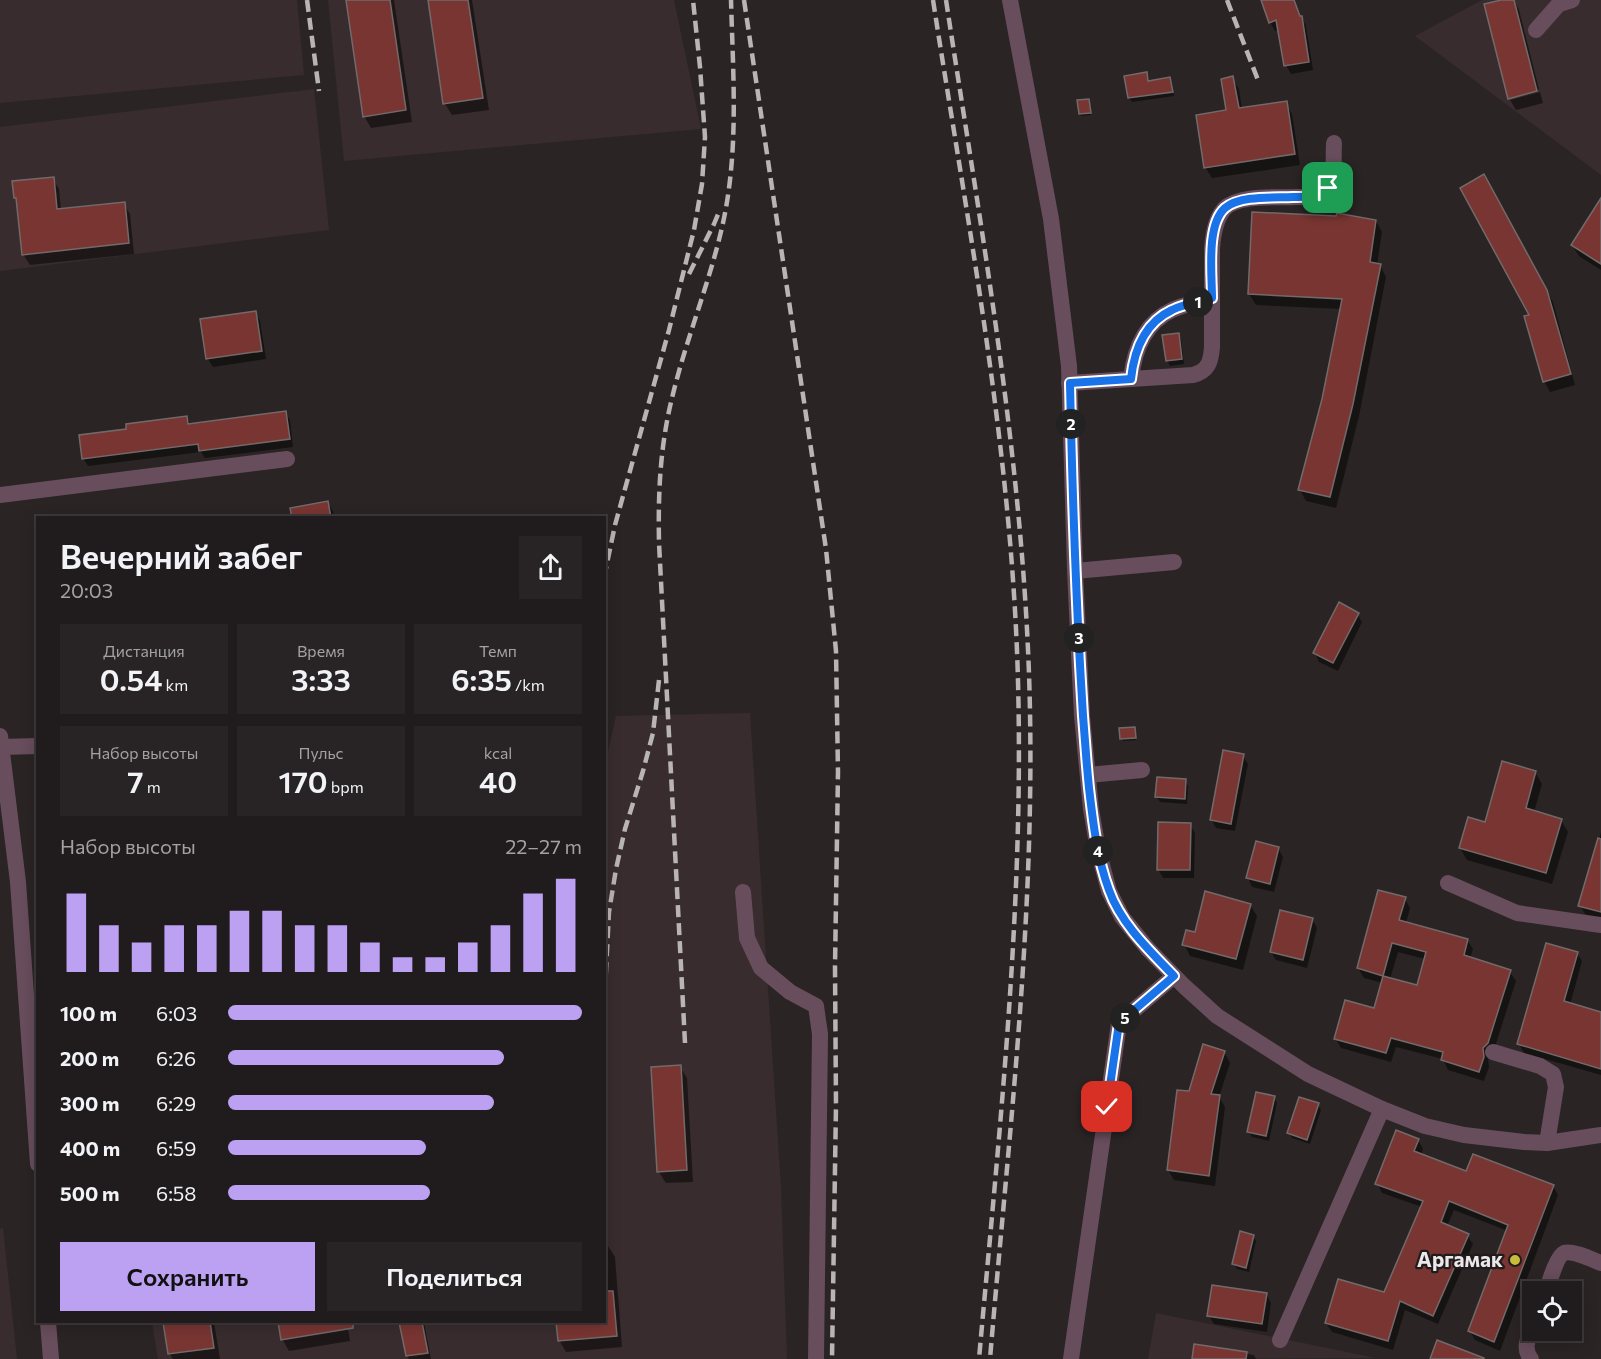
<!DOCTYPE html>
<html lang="ru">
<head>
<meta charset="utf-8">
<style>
	:root { --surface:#201b1c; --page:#282425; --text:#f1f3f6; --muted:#a2a1a3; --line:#3d393b; --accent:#bca0f2 }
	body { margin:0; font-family:Commissioner,sans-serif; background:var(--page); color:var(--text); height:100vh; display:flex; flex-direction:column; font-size:22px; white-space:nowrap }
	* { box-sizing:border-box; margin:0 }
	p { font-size:20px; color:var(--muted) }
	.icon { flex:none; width:33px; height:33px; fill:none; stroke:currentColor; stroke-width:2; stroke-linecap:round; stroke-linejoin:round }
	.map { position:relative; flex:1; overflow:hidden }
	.side { position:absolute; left:36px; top:516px; width:570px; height:807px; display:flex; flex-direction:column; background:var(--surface); border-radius:0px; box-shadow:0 3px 15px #0003,0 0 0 2px var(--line) }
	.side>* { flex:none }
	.controls { position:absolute; left:1522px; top:1281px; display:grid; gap:12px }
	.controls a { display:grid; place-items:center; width:60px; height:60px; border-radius:0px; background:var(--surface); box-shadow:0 3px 15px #0003,0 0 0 2px var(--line); font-size:30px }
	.pin { position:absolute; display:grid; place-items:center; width:51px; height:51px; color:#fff; margin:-26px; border-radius:12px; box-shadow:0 3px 9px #0006 }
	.km { position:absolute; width:30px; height:30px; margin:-15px; border-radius:50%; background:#222; color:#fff; font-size:16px; line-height:30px; text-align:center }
	.round { display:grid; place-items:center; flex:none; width:63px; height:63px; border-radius:0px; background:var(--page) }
	.head { display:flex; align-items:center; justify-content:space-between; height:102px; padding:0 24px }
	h1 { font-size:33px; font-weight:600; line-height:45px }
	.stats { display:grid; grid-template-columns:repeat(3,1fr); gap:9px; height:102px; padding:6px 24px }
	.stats div { display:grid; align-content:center; border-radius:0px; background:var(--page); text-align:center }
	.stats b { font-size:30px; font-weight:600 }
	.stats small { font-size:16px; font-weight:400 }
	.stats p { font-size:16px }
	.chart { height:168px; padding:12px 24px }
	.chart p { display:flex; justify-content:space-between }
	.chart svg { width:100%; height:108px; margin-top:6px; stroke:var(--accent); stroke-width:6 }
	.action { display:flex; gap:12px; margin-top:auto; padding:12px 24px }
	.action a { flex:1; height:69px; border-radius:0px; background:var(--accent); color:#111; font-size:24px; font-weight:600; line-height:69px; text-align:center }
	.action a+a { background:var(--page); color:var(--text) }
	ul { padding:0 24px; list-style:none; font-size:20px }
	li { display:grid; grid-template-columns:96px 72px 1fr; align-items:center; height:45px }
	li i { height:15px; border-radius:8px; background:var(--accent) }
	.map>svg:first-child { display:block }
	.built { fill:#382c2e }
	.shadow { fill:#0007; fill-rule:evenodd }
	.building { fill:#793532; stroke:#726a6a; stroke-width:1.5; fill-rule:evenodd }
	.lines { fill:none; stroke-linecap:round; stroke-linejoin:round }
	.minor { stroke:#684d5c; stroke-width:16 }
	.rail { stroke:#b9b4b5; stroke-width:4.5; stroke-dasharray:12 6; stroke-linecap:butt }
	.route-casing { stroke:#fff; stroke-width:12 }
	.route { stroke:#1a73e8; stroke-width:8 }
	.poi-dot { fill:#c9bb3b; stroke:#201b1c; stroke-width:2 }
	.labels { text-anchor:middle; stroke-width:4.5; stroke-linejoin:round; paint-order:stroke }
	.poi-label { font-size:21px; font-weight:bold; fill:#ece8e9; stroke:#201b1c; text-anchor:end }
</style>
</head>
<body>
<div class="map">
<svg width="1601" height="1359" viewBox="0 0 1601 1359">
	<rect width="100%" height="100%" fill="#2a2425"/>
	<!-- built -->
	<g class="built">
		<polygon points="0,0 297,0 304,75 0,103"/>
		<polygon points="328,0 674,0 701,129 344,161"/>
		<polygon points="1482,0 1601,0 1601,175 1415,36"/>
		<polygon points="314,89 329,230 0,271 0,127"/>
		<polygon points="750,713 781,1188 787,1359 158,1359 152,1322 604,1322 604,769 616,716"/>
		<polygon points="3,1228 17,1359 0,1359 0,1229"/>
		<polygon points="1156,1313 1376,1358 1148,1359"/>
	</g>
	<!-- shadow -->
	<g class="shadow">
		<polygon points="348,0 394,0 412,122 371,128 364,116"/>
		<polygon points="430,0 472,0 489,110 452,115 445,104"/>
		<polygon points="1263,0 1294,0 1306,26 1313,70 1291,74 1286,65 1280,29 1275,31 1270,22"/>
		<polygon points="1507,0 1514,0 1519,10 1539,89 1510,96 1510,100 1540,92 1543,103 1516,110 1509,98"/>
		<polygon points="1146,74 1149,83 1169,79 1172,83 1174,96 1132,102 1129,98"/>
		<polygon points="1232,78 1239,89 1242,109 1286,103 1292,114 1300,165 1212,178 1205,167 1228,111"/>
		<polygon points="1089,101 1091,115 1081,116 1080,114"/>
		<polygon points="53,179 59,189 61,210 124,204 130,214 134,254 30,265 23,254 18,201 15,197"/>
		<polygon points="1490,187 1553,302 1575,385 1550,392 1544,381 1531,316"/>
		<polygon points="1601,214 1601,270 1579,256 1572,245"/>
		<polygon points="1376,221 1382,232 1377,265 1380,265 1386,277 1359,416 1336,508 1306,501 1300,490 1324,399 1342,309 1256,305 1249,294"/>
		<polygon points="255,312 260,321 266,359 213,367 208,359 202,321"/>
		<polygon points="1178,334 1181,339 1184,364 1170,366 1167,360"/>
		<polygon points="285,412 290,420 293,447 205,458 201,452 88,466 83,458 128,430 186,417 191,425"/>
		<polygon points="328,503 333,511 334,518 293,518"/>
		<polygon points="1357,614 1362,622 1338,671 1319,662 1315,653"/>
		<polygon points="1135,730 1136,740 1123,741 1122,739"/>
		<polygon points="1243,756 1248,764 1235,831 1216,828 1211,819"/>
		<polygon points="1535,772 1542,784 1534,812 1561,820 1568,832 1552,884 1467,860 1460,848"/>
		<polygon points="1185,781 1188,786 1187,804 1160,802 1157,797"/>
		<polygon points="1190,825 1195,833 1194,878 1163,878 1158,869"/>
		<polygon points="1601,832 1601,919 1585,914 1580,905"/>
		<polygon points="1278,848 1283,857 1274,892 1252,887 1248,878"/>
		<path d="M1405,899L1410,908L1406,923L1467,940L1473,949L1470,959L1510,972L1516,981L1493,1053L1488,1058L1489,1067L1484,1081L1448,1070L1443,1059L1396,1047L1391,1062L1341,1048L1335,1038L1375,1010L1383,983L1364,978L1358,968ZM1398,952L1425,959L1418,987L1390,979Z"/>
		<polygon points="1250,905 1257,916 1243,970 1190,956 1184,944 1196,934"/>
		<polygon points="1312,919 1317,928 1307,968 1276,960 1271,952"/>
		<polygon points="1577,953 1582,961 1570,1005 1601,1014 1601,1075 1524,1053 1519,1044"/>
		<polygon points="1224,1052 1230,1063 1219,1097 1225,1107 1215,1186 1174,1180 1168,1170 1190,1093"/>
		<polygon points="680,1067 687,1078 693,1182 666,1183 659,1172"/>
		<polygon points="1274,1097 1277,1103 1269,1141 1252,1137 1249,1132"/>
		<polygon points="1318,1105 1321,1110 1310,1144 1292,1138 1289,1133"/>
		<polygon points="1418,1140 1423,1149 1421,1155 1467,1173 1553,1186 1558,1195 1500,1351 1475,1340 1470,1331 1508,1231 1454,1210 1447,1226 1467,1235 1473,1244 1438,1324 1405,1310 1393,1350 1332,1332 1326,1323 1385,1294 1422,1207 1382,1193 1377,1183"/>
		<polygon points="1253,1236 1256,1241 1249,1272 1237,1269 1234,1264"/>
		<polygon points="604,1246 608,1246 615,1257 622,1347 566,1352 559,1340 558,1322 604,1322"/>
		<polygon points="1266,1294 1271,1303 1267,1332 1214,1324 1209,1316"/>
		<polygon points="165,1322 214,1322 220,1359 173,1359 170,1354"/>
		<polygon points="279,1322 347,1322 350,1341 289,1351 282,1339"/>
		<polygon points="402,1322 424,1322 431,1359 409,1359 407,1356"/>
		<polygon points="1196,1346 1254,1355 1256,1359 1194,1359"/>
	</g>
	<!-- building -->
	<g class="building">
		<polygon points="346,0 390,0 406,110 363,117"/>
		<polygon points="428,0 468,0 483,98 443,104"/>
		<polygon points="1261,0 1294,0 1300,16 1302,16 1309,62 1284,66 1276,20 1269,23"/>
		<polygon points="1501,0 1514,0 1537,91 1508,99 1484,4"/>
		<polygon points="1147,72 1148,81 1170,77 1173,92 1128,98 1124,76"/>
		<polygon points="1233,76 1239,108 1287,101 1295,154 1204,168 1196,115 1226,110 1221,79"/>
		<polygon points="1089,99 1091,113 1079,114 1077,100"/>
		<polygon points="1484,174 1547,290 1571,374 1543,382 1524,316 1529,315 1460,188"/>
		<polygon points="54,177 57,209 125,202 129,243 22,255 16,198 14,198 12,181"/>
		<polygon points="1601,198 1601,264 1571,245"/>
		<polygon points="1252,212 1336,216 1337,213 1376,220 1370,262 1381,264 1353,404 1330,497 1298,490 1322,399 1342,299 1248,294"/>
		<polygon points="256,311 262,351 206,359 200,319"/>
		<polygon points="1179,333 1182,359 1166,361 1162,335"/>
		<polygon points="286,411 290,439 199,451 198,444 82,459 79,435 126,429 126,424 187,416 188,424"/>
		<polygon points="328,501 331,518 292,518 290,508"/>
		<polygon points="1339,602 1359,613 1333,663 1313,653"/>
		<polygon points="1135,727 1136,738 1120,739 1119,728"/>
		<polygon points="1223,750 1244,754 1231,824 1210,820"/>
		<polygon points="1502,761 1536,771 1526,808 1562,819 1546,873 1459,848 1468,817 1485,822"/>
		<polygon points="1157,777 1186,779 1185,799 1155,797"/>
		<polygon points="1158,822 1191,823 1190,870 1157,870"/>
		<polygon points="1598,838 1601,839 1601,912 1578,906"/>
		<polygon points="1256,841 1279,847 1270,884 1246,878"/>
		<path d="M1378,890L1406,897L1399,920L1468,939L1464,955L1511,970L1488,1043L1483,1048L1484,1057L1479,1072L1441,1060L1443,1052L1391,1038L1386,1053L1334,1039L1345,1000L1374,1008L1383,976L1357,968ZM1392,943L1426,952L1417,985L1383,976Z"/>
		<polygon points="1205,891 1251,904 1236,959 1182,945 1186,930 1195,932"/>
		<polygon points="1280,910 1313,918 1303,960 1270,952"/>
		<polygon points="1546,943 1578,952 1564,1001 1601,1012 1601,1069 1517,1044"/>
		<polygon points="1203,1044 1225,1051 1211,1094 1220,1095 1209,1176 1167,1170 1177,1090 1189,1091"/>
		<polygon points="681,1065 687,1170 657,1172 651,1067"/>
		<polygon points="1256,1092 1275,1096 1266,1136 1247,1132"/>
		<polygon points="1299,1097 1319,1103 1307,1140 1287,1133"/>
		<polygon points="1396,1130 1419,1139 1414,1151 1466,1171 1473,1154 1554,1185 1494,1342 1468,1331 1508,1225 1449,1201 1441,1222 1469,1234 1433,1316 1400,1301 1388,1341 1325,1323 1338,1279 1384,1292 1423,1201 1375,1184"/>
		<polygon points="1240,1231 1254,1235 1246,1268 1232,1264"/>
		<polygon points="1212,1285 1267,1293 1262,1324 1207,1316"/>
		<polygon points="604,1291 613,1291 617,1336 558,1341 556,1322 604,1322"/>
		<polygon points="163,1322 210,1322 214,1348 168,1354"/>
		<polygon points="278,1322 353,1322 353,1328 281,1340"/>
		<polygon points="399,1322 422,1322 428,1353 406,1356"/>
		<polygon points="1437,1340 1484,1358 1484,1359 1430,1359"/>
		<polygon points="1194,1344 1247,1352 1246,1359 1192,1359"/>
	</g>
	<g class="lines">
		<!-- minor -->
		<g class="minor">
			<polyline points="1010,0 1051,219 1069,366 1075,571 1082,716 1091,809 1098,850 1109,891 1122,917 1148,949 1184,986 1217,1016 1308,1074 1382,1109 1425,1126 1464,1135 1524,1142 1547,1143 1601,1135"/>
			<polyline points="1536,30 1559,4 1572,0"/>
			<path d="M1131,379C1134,351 1144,323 1172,310C1184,304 1199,302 1212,298"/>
			<path d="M1069,383L1193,375C1208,371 1211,362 1212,347V249C1213,235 1215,220 1224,209C1238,194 1278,198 1297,197C1307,197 1319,198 1327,188C1336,177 1333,157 1334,143"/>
			<polyline points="0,495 287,459"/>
			<polyline points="1075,571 1174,562"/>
			<polyline points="0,736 18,882 38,1164"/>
			<polyline points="1,747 38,746"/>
			<polyline points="1088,775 1142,770"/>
			<polyline points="1448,883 1517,913 1601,925"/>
			<polyline points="743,892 747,938 761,968 790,992 816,1006 820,1034 816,1359"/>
			<polyline points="1493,1052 1540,1066 1553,1074 1556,1087 1547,1143"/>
			<path d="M1546,1292C1549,1283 1557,1256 1564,1253C1572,1250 1593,1260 1601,1263"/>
			<polyline points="48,1322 51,1359"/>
			<polyline points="1280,1340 1382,1109"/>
			<polyline points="1071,1359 1119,1023 1174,976"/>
			<path d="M1531,1359C1522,1348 1529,1337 1533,1326"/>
		</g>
		<!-- rail -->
		<g class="rail">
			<polyline points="307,0 319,91"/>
			<polyline points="744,0 826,549 836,651 838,772 835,967 836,1105 832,1359"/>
			<path d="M933,0C968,226 1012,452 1018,681C1024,907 999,1134 979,1359"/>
			<path d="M946,0C980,224 1021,448 1029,674C1037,903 1009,1131 990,1359"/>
			<polyline points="1227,0 1258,80"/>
			<polyline points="689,274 714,224 719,212"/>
			<polyline points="604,578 615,525 669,330 694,230 702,184 705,137 700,67 693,0"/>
			<polyline points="604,1010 609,912 616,869 625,829 643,771 653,733 659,680"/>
			<path d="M685,1043L659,543C658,493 660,447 672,398C686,339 710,282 723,223C739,149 733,75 731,0"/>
		</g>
	</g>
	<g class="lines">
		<!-- route casing -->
		<g class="route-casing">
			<path id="route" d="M1107,1107L1119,1023L1174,976C1150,951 1121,924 1109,890C1097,858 1093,822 1089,788C1085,747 1082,706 1080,665C1075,571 1072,477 1070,383L1131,379C1134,351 1144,323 1172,310C1184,304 1199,302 1212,298C1212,274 1206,225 1225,208C1240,195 1275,198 1293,197C1307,197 1317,198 1328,188"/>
		</g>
		<!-- route -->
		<use href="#route" class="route"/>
	</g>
	<!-- markers -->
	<circle class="poi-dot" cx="1515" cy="1260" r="6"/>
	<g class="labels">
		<!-- poi labels -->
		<g class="poi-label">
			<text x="1503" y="1267">Аргамак</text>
		</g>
	</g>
</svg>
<div class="controls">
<a><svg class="icon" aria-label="locate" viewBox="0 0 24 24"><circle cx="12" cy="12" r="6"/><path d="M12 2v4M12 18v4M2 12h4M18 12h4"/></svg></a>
</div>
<div class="pin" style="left:1328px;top:188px;background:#1e9e55"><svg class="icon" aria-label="arrive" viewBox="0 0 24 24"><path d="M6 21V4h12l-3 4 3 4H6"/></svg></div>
<div class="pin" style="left:1107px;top:1107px;background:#d93025"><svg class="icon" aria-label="check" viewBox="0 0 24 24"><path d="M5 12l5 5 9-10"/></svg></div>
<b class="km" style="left:1198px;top:302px">1</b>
<b class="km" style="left:1071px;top:424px">2</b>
<b class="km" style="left:1079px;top:638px">3</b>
<b class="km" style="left:1098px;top:851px">4</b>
<b class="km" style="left:1125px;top:1018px">5</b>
<section class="side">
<div class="head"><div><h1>Вечерний забег</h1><p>20:03</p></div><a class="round"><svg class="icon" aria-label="share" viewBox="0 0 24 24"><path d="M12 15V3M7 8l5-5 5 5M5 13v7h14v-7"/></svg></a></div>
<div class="stats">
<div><p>Дистанция</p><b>0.54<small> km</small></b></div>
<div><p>Время</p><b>3:33</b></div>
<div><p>Темп</p><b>6:35<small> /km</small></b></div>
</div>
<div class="stats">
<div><p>Набор высоты</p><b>7<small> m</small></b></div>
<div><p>Пульс</p><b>170<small> bpm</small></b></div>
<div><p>kcal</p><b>40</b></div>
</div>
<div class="chart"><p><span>Набор высоты</span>22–27 m</p>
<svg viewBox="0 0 160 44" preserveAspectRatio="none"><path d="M5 44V12M15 44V25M25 44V32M35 44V25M45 44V25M55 44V19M65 44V19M75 44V25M85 44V25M95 44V32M105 44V38M115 44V38M125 44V32M135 44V25M145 44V12M155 44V6"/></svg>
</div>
<ul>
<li><b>100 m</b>6:03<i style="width:100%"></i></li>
<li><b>200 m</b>6:26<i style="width:78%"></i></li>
<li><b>300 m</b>6:29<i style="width:75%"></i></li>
<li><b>400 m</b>6:59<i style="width:56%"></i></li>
<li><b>500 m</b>6:58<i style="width:57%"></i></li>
</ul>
<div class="action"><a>Сохранить</a><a>Поделиться</a></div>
</section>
</div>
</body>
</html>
